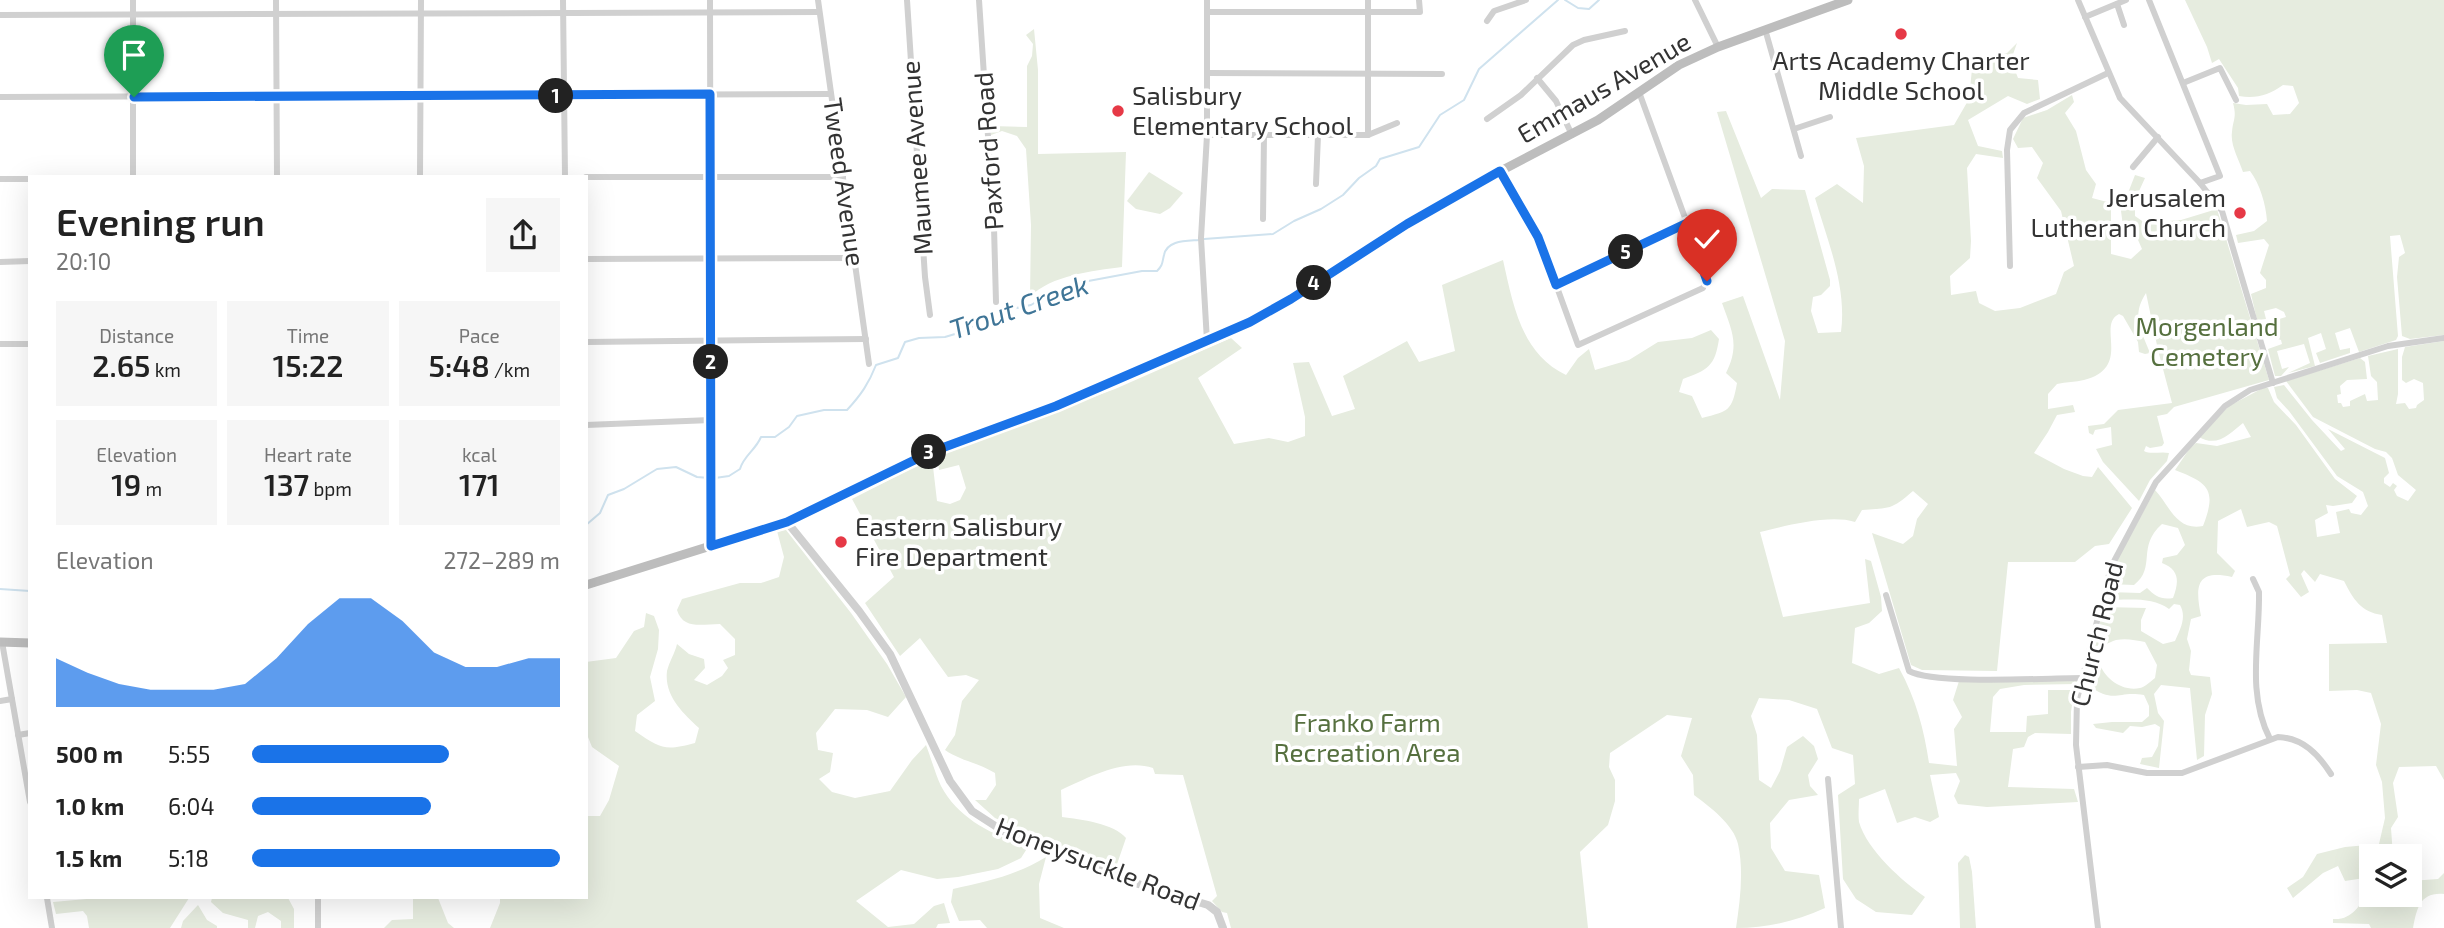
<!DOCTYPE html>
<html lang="en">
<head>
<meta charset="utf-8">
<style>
	:root { --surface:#fff; --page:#f6f6f6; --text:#222; --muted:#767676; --accent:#1a73e8 }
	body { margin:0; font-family:"Exo 2",sans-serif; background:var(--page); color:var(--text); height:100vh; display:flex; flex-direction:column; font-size:26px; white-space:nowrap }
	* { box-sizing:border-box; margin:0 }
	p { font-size:23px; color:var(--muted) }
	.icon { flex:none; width:38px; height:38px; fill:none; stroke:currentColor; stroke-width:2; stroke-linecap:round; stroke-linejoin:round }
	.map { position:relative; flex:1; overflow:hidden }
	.panel { position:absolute; left:28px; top:175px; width:560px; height:724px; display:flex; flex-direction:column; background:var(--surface); border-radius:0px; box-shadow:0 7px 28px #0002 }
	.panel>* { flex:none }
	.tools { position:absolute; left:2359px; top:844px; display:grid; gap:14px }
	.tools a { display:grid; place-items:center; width:63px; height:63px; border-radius:0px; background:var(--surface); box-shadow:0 7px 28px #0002; font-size:35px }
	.pin { position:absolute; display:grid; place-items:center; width:60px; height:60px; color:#fff; margin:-72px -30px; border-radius:50% 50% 50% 0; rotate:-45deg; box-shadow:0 0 7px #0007 }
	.pin .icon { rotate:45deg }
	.km { position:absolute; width:35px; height:35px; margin:-18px; border-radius:50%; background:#222; color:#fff; font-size:19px; line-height:35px; text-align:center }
	.round { display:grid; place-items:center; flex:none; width:74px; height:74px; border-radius:0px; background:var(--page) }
	.head { display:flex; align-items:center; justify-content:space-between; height:119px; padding:0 28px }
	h1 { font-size:38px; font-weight:600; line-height:52px }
	.stats { display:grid; grid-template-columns:repeat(3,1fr); gap:10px; height:119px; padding:7px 28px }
	.stats div { display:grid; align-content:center; border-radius:0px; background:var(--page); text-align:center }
	.stats b { font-size:30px; font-weight:600 }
	.stats small { font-size:19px; font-weight:400 }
	.stats p { font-size:19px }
	.chart { height:196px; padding:14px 28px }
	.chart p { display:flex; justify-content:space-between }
	.chart svg { width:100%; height:126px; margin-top:7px; fill:var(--accent); opacity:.7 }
	ul { padding:0 28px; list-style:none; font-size:23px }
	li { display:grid; grid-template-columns:112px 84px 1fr; align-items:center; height:52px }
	li i { height:18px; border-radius:9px; background:var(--accent) }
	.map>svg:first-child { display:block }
	.green { fill:#e6ecdf }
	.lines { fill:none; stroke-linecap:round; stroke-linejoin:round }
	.stream { stroke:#cfe2ee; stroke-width:2 }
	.minor { stroke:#d0d0d0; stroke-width:6 }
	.tertiary { stroke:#d0d0d0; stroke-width:8 }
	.secondary { stroke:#bdbdbd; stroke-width:9 }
	.route-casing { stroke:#fff; stroke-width:14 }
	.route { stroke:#1a73e8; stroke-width:9 }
	.poi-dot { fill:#e63946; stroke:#fff; stroke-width:2.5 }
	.labels { text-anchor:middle; stroke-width:7; stroke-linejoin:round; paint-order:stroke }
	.poi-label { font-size:26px; fill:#333; stroke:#fff; text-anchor:start }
	.street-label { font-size:26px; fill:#333; stroke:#fff }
	.park-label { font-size:26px; fill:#56703f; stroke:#fff }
	.water-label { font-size:28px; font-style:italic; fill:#3f7597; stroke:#fff }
</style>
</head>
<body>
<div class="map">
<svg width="2444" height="928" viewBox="0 0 2444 928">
	<rect width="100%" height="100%" fill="#fff"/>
	<!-- green -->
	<g class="green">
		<path d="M2185,0H2444V335L2410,339L2402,336L2397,277L2399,257L2405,253L2400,235L2390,236L2398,336L2396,340L2359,352L2350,328L2335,333L2340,350L2350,348V353L2320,363L2316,353L2326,349L2321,333L2308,338L2315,366L2288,373L2310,363L2304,344L2277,351L2282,369L2289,367L2281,376H2275L2268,349L2282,344L2281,340L2275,338V335L2278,333L2275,324L2261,330L2259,325L2286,317L2284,312L2276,308L2264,311L2266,319L2257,320L2251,294L2266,288V280L2260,273L2269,245L2264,239L2238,243L2236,235L2254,231L2267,221C2266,205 2260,184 2250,171L2243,172C2239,160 2230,145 2232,132C2233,119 2237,118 2233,103L2246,105L2267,104L2273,115L2290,114L2299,103L2293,86L2283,85C2269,95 2256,99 2239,96L2238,88L2219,59L2212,63L2207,47Z"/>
		<path d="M1034,29L1038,70V154L1126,152L1122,267C1093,271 1051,275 1030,297L1031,225L1026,149L1017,136L1002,131L991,135V126L1027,127V66L1032,56L1033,44L1026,35Z"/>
		<path d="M2017,43L2011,60L2018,78L2038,80L2040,99L2027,104L2008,96L1968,120L1978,146L2002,151L2003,158L1976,154L1967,168L1971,241L1970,258L1950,276L1951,295L1976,291L1979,303L1995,311L2020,308L2056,294L2064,272L2074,266L2061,211L2037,178L2043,163L2032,147L2018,148L2013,139L2023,118L2047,110L2072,95L2074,102L2065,113L2076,131L2086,170L2096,184L2092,198L2111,203V254L2131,259L2142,249L2135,233L2123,226L2121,211L2135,175L2145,178L2135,200V216L2145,223L2181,220L2217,209L2269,380L2174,407L2167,414L2157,416L2164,443L2162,446L2150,448L2146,446L2144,451C2151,455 2160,451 2169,453L2167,461L2150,480L2139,501L2103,462L2096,449L2112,445L2111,427L2095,430L2093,435L2089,433L2088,426L2104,424L2118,410L2172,403L2158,350L2146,293C2131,316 2141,330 2150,353L2145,354L2139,352L2138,342L2123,316L2119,314C2096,325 2133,367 2084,380C2076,382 2066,382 2057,384L2048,394V409L2073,405L2075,412L2057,415L2048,432L2034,453L2064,469L2083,476L2092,477L2098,467L2132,508L2109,544L2095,546L2075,562H2008L1997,671L1922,670L1911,665L1872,533L1903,544L1913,536L1917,519L1928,504L1913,491C1891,510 1890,508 1862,510L1855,522C1829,514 1786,526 1760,532L1783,617L1870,603L1865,559L1871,561L1881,597L1882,611L1869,623L1855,628L1852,663L1879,674L1899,668C1916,699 1924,729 1929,763L1957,766L1954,729L1962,717L1953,700L1959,681H2077L2076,684L2024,685L2000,689L1993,697L1990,732H2026L2027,716L2048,714V690H2074L2071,712V734L2035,733L2028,737L2024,747L2013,749L2008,787L2074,789L2078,802L1987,807L1958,804L1954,796L1960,781L1956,773L1930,775L1939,817L1930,822L1915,817L1897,823L1885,789L1859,799C1859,806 1858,815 1859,822C1867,850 1902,881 1925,897L1912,915L1876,912L1856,899L1843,879L1838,795L1855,784L1853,755L1832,748L1817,709L1789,700L1759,698L1751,716L1757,735L1759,780L1771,788L1780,771L1787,747L1803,736L1814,746L1818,759L1808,775L1810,786L1818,795L1789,800L1770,823L1771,848L1785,871L1819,875L1825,908C1796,921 1768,928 1736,928C1740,901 1744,871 1738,844C1734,825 1709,806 1694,795L1693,775L1681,756L1692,718L1667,715L1610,753L1609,767L1615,780V801L1608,825L1580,852L1588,928H1231L1227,913L1222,912L1212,901L1217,896L1183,775L1155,774L1153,768C1123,758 1088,778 1061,790L1062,817C1080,819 1115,824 1126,838L1115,870L995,818L975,800H986L996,785L995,773C979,763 961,761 945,750L955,735L962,701L979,680L966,675L948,677L920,638L900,656L865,603L894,577L852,499L932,458L937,501L950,504L960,500L966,488L959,465L939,470L937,455L1115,389L1231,338L1242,348L1198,378L1234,444L1269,438L1288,442L1305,436V417L1293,363L1309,362L1332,416L1355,409L1343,376L1407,341L1419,362L1455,351L1442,285L1503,260C1513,304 1521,354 1566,375L1578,358L1589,349L1595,370L1629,360L1658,342L1692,338L1711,330L1719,339C1715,366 1708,370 1683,379L1679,392L1692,396L1702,418C1729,411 1732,411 1737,383L1726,373C1740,345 1732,331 1722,303L1743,296L1780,400L1785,341L1717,112L1726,111L1761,198L1772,189L1805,190L1830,280V286L1821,295L1813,297L1811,311L1818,333L1841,332C1847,287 1828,242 1815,198L1837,184L1863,203L1864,166L1856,138L1954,125L1969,99L1973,59L2007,53Z"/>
		<polygon points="1149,172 1183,193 1170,208 1160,214 1136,209 1127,201"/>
		<path d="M2444,341V780L2436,766L2399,767L2393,783L2398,817L2391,828L2393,856H2371V877L2345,881L2338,866L2323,873L2293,898L2287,888L2303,877L2317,854L2345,847L2379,844L2385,818L2382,782L2376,765L2381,724L2371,693L2357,690L2329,691V644L2387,643L2382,615C2361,612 2353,599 2344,581L2320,574L2315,582L2304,570L2301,574L2309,592L2301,597L2286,579L2290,575L2277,526L2269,522L2247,527L2241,509L2218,521L2217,553L2235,571L2232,577C2196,569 2195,586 2201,616L2191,619L2187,639L2191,651L2189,670L2191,675L2210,677L2212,694L2205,715L2204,756L2197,760L2190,688L2161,685L2154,694L2158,713L2164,721L2159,768L2140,764L2142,758L2152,757L2158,746L2160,727L2155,724L2142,727L2130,726L2123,733L2096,728L2093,724L2112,722H2142L2149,716V706L2144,695C2116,690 2117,705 2087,685L2089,668L2099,662C2104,678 2122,692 2140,688C2145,687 2151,681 2155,678L2157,665L2145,642C2135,640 2126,638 2116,640C2108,643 2103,646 2094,646L2104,607L2146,608L2141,620V631L2163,644L2175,641C2180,630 2187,617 2180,605L2174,604L2169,609C2152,596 2126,600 2106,600L2108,592L2140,593L2147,588C2155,596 2161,600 2173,598C2179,582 2180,570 2162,563L2163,558L2177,555L2185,545L2178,528L2162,524C2136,547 2157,567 2134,585L2109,584L2116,562L2155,490C2170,506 2176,531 2203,526C2217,490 2209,483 2175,470L2190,448L2196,443L2217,446L2251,437L2243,423C2230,433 2218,448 2199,437L2229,406L2263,388H2268L2274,402L2296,425L2335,479L2357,496L2352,503L2333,506L2326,505L2328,513L2315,520L2317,537L2340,533L2336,512L2349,509L2351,513L2361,515L2368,506L2363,492L2337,476L2289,411L2277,398L2274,387L2284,385L2312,420L2341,451L2345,449L2328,429L2385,458L2389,473L2384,478V483L2390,487L2393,483L2397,486L2394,490L2397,496L2408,501L2416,490L2398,475L2392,458L2386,452L2375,449L2313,417L2286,381L2360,358L2365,362L2367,379L2347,380L2340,386L2341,394L2337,395L2338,403H2341L2343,407L2350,406V401L2365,394L2367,401L2378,400L2377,382L2371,376L2368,356L2398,349V394L2396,404L2405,403L2409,409L2416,408L2417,405L2424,400L2423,383L2414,379L2406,383L2402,380V357L2405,347Z"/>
		<path d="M786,530L851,613L887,664L906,697L888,717L867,710L835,709L816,733L818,750L833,753L830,772L819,779L832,792L855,798L890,791L912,760L926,745C931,758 935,773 941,786C959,820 994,835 1028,847L1021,858L998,869L958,877L937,879L901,870L856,901L888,927L914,924L934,906L944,903L950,923L938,924L936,928H490L500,903V898H586V816H600L609,800L619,766L592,747L586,732V662L616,658L634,631L644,627L646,613L654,616L659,630L658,649L650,677L655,701L637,715L635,731C661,749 665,751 695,743L699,728C683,713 664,696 667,671C669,662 675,653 677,644L689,654L704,659L705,668L694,680L707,685L722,676L728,668L723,660L735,655V639L720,624C702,624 683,630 677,610L682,599L740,583H761L779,577L784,557L777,531Z"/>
		<polygon points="1965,855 1969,857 1972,872 1976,928 1960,928 1958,863"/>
		<path d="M1046,857L1039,884L1040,918L1064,928H987L980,920L959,921L951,902L953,889C986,882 1017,875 1046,857Z"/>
		<path d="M2444,873V894C2420,892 2417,908 2413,928H2371L2369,924L2333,923V919C2354,920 2357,905 2371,893L2410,894V881L2438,879Z"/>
		<polygon points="98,898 189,898 170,928 89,928 87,916 83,911 56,914 53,902"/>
		<polygon points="212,898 288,898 294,909 294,928 281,928 281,921 268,912 258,916 255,928 248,928 248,920 223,913 211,902"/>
		<polygon points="413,898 438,898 448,923 454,928 384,928 392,920 413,919"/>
		<polygon points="198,905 207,920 217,926 217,928 181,928 183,921"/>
	</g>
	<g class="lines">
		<!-- stream -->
		<g class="stream">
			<polyline points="1565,0 1578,8 1589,9 1599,0"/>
			<polyline points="1204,239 1273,234 1294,221 1321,209 1343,195 1359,178 1376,166 1380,159 1419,147 1440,115 1464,100 1479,69 1558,0"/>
			<path d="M715,478L729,476L740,469C744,455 755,451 761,437H775L789,427L797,416L824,410H847C861,395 869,383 876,365L898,358L905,342L919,338L945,337L965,331L975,325L983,315L1031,305L1054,291L1083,282L1142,271H1157C1163,265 1162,263 1164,255C1167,240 1186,241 1199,240"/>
			<polyline points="586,525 600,513 608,495 624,489 657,469 676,467 697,477 709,478"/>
			<polyline points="0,589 30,591"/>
		</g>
		<!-- minor -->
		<g class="minor">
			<polyline points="133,0 133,177"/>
			<polyline points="276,0 277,177"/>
			<polyline points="563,0 565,177"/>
			<polyline points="710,0 711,546"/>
			<polyline points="818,0 869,364"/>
			<polyline points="907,0 925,277 930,315"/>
			<polyline points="979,0 994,227 996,302"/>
			<polyline points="1368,0 1368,135"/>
			<polyline points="1695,0 1718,47"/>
			<polyline points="2078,0 2120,98 2200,183 2222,211 2273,383"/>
			<polyline points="2149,0 2220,176 2200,183"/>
			<polyline points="2117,4 2124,25"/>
			<polyline points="1207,12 1420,12 1419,0"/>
			<polyline points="0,15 819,12"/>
			<polyline points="2085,17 2126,0"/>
			<polyline points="1487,21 1494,11 1526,0"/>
			<polyline points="1765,29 1801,156"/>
			<polyline points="1207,73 1442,74"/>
			<polyline points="1537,78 1556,101 1572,135"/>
			<polyline points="2183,83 2220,68 2236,100"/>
			<polyline points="0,97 831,94"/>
			<polyline points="1487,119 1521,95 1573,45 1584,40 1625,31"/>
			<polyline points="1794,129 1830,117"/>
			<polyline points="1207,135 1368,135 1397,123"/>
			<polyline points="2133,167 2158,137"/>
			<polyline points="1500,171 1542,246 1578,345 1703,288 1707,278 1639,92"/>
			<polyline points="420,177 421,0"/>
			<polyline points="586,177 843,177"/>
			<polyline points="0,179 30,179"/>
			<polyline points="1316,184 1318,135"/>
			<polyline points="1263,219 1264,135"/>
			<polyline points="586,259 854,258"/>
			<polyline points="0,262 30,261"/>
			<polyline points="2010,266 2007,150 2010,130 2024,113 2108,73"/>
			<polyline points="1556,285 1687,223"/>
			<polyline points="1207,341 1201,238 1207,135 1207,0"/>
			<polyline points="586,342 866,339"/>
			<polyline points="0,344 30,344"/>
			<polyline points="586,425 711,420"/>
			<path d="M2253,579L2259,592C2260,641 2246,693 2270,739"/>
			<path d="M1886,595L1909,671C1935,685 2046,678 2082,678"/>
			<polyline points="2,642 30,802"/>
			<polyline points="0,701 12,699"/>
			<polyline points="18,735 30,733"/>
			<path d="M2078,767L2107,765L2147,773H2182L2278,737C2303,738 2318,754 2331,774"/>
			<polyline points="1828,779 1841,928"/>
			<polyline points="47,898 52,928"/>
			<polyline points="318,898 318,928"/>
			<polyline points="2098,928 2076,745 2077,699 2111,567 2156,482 2225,406 2250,390 2388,346 2444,338"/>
		</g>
		<!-- tertiary -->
		<polyline class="tertiary" points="787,522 859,611 890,654 950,781 972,811 1003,831 1135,883 1208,905 1217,912 1223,928"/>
		<!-- secondary -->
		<g class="secondary">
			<polyline points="586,585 787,522 931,451 1056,406 1250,322 1291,299 1363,251 1472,186 1598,120 1679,65 1718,47 1848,0"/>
			<polyline points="0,642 30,643"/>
		</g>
	</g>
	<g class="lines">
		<!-- route casing -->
		<g class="route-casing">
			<polyline id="route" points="134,97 710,94 711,546 787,522 931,452 1056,406 1250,322 1291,299 1407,224 1500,171 1538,237 1556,285 1687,223 1707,281"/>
		</g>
		<!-- route -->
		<use href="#route" class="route"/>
	</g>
	<!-- markers -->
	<g class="poi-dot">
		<circle cx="1901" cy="34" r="7"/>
		<circle cx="1118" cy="111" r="7"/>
		<circle cx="2240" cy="213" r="7"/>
		<circle cx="841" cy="542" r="7"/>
	</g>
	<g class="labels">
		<!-- poi labels -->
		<g class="poi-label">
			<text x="1901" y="70" text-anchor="middle">Arts Academy Charter<tspan x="1901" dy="30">Middle School</tspan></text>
			<text x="1132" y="105">Salisbury<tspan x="1132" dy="30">Elementary School</tspan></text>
			<text x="2226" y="207" text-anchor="end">Jerusalem<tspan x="2226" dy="30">Lutheran Church</tspan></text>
			<text x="855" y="536">Eastern Salisbury<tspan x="855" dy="30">Fire Department</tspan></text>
		</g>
		<!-- street labels -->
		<g class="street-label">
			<text transform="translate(1604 88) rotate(-30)" y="9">Emmaus Avenue</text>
			<text transform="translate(989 151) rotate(-94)" y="9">Paxford Road</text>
			<text transform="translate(917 158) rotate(-94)" y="9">Maumee Avenue</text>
			<text transform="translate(844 182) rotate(82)" y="9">Tweed Avenue</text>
			<text transform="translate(2097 634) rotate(-76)" y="9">Church Road</text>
			<text transform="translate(1098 864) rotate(21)" y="9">Honeysuckle Road</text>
		</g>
		<!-- park labels -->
		<g class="park-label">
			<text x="2207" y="336">Morgenland<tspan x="2207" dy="30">Cemetery</tspan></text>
			<text x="1367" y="732">Franko Farm<tspan x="1367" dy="30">Recreation Area</tspan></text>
		</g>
		<!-- water labels -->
		<g class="water-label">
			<text transform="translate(1019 307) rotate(-19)" y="10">Trout Creek</text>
		</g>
	</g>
</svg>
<div class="tools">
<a><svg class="icon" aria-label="layers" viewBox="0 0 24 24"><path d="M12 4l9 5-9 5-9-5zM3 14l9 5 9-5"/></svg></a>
</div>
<div class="pin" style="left:134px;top:97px;background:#1e9e55"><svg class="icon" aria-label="arrive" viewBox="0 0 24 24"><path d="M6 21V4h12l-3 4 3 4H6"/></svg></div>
<div class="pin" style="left:1707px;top:281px;background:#d93025"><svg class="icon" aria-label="check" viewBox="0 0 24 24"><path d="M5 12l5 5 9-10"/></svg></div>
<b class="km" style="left:556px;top:96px">1</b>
<b class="km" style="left:711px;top:362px">2</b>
<b class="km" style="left:929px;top:452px">3</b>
<b class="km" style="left:1314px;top:283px">4</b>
<b class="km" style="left:1626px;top:252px">5</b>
<section class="panel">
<div class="head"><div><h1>Evening run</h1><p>20:10</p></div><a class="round"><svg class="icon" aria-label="share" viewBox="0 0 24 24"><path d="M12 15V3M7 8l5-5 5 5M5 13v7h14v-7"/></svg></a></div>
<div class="stats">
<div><p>Distance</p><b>2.65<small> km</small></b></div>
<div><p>Time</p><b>15:22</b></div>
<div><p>Pace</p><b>5:48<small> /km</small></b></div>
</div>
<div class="stats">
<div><p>Elevation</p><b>19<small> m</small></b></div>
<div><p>Heart rate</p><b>137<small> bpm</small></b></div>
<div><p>kcal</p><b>171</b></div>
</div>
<div class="chart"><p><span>Elevation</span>272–289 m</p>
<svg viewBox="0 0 160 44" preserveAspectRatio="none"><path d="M0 44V27L10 32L20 36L30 38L40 38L50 38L60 36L70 27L80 15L90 6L100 6L110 14L120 25L130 30L140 30L150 27L160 27V44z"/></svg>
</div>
<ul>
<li><b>500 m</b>5:55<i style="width:64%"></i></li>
<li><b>1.0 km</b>6:04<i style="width:58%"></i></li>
<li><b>1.5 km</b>5:18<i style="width:100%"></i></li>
</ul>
</section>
</div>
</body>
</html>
